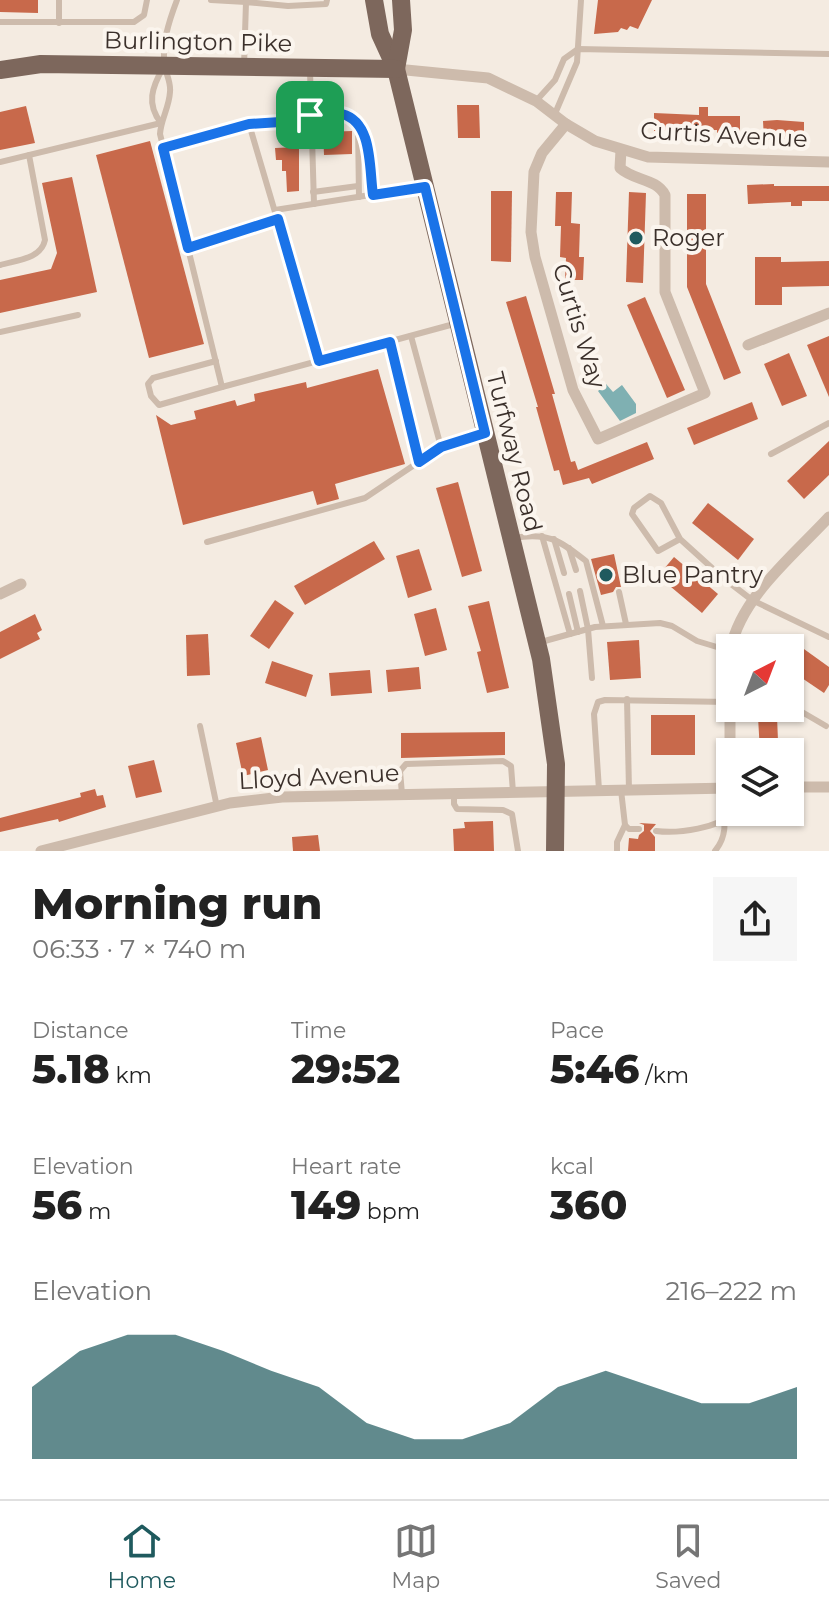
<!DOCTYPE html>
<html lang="en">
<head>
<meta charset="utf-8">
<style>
	:root { --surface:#fff; --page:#f6f6f6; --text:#222; --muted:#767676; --line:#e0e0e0; --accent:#1f5a5e }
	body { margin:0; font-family:Montserrat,sans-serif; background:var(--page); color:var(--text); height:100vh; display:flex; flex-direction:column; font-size:30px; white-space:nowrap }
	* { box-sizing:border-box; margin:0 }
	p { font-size:26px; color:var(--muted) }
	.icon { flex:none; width:44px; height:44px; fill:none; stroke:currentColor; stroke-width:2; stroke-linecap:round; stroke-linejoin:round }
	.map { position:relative; height:851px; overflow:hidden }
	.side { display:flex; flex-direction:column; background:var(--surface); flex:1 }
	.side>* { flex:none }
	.needle { width:52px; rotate:42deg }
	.buttons { position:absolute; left:716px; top:634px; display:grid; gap:16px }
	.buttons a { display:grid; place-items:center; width:88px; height:88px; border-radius:0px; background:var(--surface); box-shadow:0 2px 6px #0004; font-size:40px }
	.pin { position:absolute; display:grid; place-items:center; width:68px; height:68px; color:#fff; margin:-34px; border-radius:16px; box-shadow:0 4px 12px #0006 }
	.round { display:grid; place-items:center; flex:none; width:84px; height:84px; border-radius:0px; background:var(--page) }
	.summary { display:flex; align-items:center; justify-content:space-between; height:136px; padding:0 32px }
	h1 { font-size:44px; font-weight:800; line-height:60px }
	.stats { display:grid; grid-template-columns:repeat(3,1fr); gap:12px; height:136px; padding:8px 32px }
	.stats div { display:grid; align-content:center }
	.stats b { font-size:40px; font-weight:800 }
	.stats small { font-size:22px; font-weight:400 }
	.stats p { font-size:22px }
	.chart { height:224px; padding:16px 32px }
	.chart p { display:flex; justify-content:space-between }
	.chart svg { width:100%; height:144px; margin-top:8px; fill:var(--accent); opacity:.7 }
	.tabs { display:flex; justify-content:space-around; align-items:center; height:112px; border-top:2px solid var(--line); background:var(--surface); font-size:22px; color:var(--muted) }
	.tabs a { display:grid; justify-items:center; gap:4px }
	.tabs .selected { color:var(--accent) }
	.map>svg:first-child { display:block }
	.water { fill:#7fb0b2 }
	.building { fill:#c8694b }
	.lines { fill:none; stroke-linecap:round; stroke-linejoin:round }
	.lane { stroke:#cdbbac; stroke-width:6 }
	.street { stroke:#cdbbac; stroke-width:11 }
	.primary { stroke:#7d675c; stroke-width:18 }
	.route-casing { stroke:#fff; stroke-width:16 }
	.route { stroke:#1a73e8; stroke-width:10 }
	.poi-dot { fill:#1f5a5e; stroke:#fbf5ee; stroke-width:3 }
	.labels { text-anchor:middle; stroke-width:8; stroke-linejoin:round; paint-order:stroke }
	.street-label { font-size:24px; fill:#3b302b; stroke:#fbf5ee }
	.poi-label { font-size:24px; fill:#3b302b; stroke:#fbf5ee; text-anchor:start }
</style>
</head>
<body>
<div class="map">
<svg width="829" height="851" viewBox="0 0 829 851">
	<rect width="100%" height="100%" fill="#f4ebe1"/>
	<!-- water -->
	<polygon class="water" points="606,384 613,392 622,385 636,404 636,413 620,421 598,391"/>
	<!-- building -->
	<g class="building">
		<polygon points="0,0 38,0 38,13 0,12"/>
		<polygon points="598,0 652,0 638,29 630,26 627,30 621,28 618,32 594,34"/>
		<polygon points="457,105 479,105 480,138 458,138"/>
		<polygon points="26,106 35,143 0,150 0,112"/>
		<polygon points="699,107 708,107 708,116 740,116 740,133 717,133 717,130 654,131 654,113 699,115"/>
		<polygon points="777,120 804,122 804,142 788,142 788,139 764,140 763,121"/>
		<polygon points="352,131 352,154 324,155 323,132"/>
		<polygon points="150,141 204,344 149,358 96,155"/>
		<polygon points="299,147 299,191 287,192 286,171 282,171 282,160 276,160 275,148"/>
		<polygon points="72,177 97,292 0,313 0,280 51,269 57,253 42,183"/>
		<polygon points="774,184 774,186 829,186 829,201 802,201 802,206 791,206 791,202 748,204 747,185"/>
		<polygon points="491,191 512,191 511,262 491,261"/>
		<polygon points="556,192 572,192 571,223 580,224 579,257 584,257 583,280 565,280 566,258 560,257 561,226 555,226"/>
		<polygon points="629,192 646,193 643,283 626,282"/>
		<polygon points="687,194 706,194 706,284 741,373 724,380 687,287"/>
		<polygon points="755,257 781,257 781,262 829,261 829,286 782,287 782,305 755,305"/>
		<polygon points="526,296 555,394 552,394 571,462 575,461 578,470 647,442 654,459 592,484 589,478 563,485 559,470 554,471 536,407 538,407 506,302"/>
		<polygon points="645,297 685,390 667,398 627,305"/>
		<polygon points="829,336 829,397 807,345"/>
		<polygon points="789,353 807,396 782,406 764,364"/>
		<polygon points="378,369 405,464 335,484 339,499 317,505 313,491 183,525 156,415 171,425 196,419 194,411 235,400 237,406 255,401 254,394 306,382 307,388"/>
		<polygon points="752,402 758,419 694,445 687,428"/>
		<polygon points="829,441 829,475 804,499 787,481"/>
		<polygon points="458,482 482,571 462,577 436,488"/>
		<polygon points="708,503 754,539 738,560 692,523"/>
		<polygon points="374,541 385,559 305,605 294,586"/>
		<polygon points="419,549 432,590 408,598 396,556"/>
		<polygon points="614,554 621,587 616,587 613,592 601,595 591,559"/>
		<polygon points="674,557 718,594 702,613 658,576"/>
		<polygon points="275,600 294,613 269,649 250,636"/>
		<polygon points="489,601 509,688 487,693 477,652 481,651 468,606"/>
		<polygon points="436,608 447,650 425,656 414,614"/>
		<polygon points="35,614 42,630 37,633 40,639 0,659 0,632"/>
		<polygon points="208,634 210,675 187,676 186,635"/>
		<polygon points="790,639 829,667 829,685 824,693 790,670"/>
		<polygon points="639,640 641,678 610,680 607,642"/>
		<polygon points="272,661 313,675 306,697 265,683"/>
		<polygon points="419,667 421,689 388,692 386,670"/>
		<polygon points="370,670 372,693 331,696 329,673"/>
		<rect x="651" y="715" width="44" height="40"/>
		<polygon points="777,716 778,741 802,740 803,766 790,767 790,752 760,752 758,717"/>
		<polygon points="505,732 505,755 401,758 401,733"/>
		<polygon points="261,737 268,770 243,776 236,743"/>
		<polygon points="154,760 162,792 136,798 128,766"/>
		<polygon points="95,789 97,796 103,795 106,807 59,822 58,819 0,832 0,818 81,797 80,793"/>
		<polygon points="493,821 494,851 454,851 453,829 465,828 464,822"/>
		<polygon points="639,823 656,824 650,831 655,837 655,851 628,851 629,838 638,839 639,835 644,831 644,825"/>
		<polygon points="318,835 320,851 293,851 292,837"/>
	</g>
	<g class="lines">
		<!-- lane -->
		<g class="lane">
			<path d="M177,0C169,21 161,45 165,68C167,76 171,83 170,92C169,108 161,119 160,134L222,387L454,324"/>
			<polyline points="211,0 246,2"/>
			<polyline points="0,22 134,22 144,15 147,0"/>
			<polyline points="59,23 59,0"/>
			<polyline points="244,66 246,2 288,6 326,4 327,0"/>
			<polyline points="310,71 314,204"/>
			<polyline points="536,101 555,80 564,59 578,49 829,54"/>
			<path d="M310,115C322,115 338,111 349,116C371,125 370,174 373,195"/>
			<polyline points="554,116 577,62 581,0"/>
			<path d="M161,123C146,104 152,87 163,68"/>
			<polyline points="249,124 319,361"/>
			<polyline points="358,126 359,197"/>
			<polyline points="163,148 249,124 310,120"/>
			<polyline points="0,162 161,123"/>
			<polyline points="313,192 358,186"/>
			<polyline points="275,210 421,187"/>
			<polyline points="188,248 278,219"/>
			<path d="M0,265C17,260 41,259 45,240L29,155"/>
			<polyline points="0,332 78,315"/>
			<polyline points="411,336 441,447"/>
			<polyline points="390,342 419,462"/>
			<polyline points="216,361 153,378 148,384 151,396 159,405 222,387"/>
			<polyline points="771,454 829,423"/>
			<polyline points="542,536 570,634"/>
			<path d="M513,538C548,532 559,540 586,561L603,626"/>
			<polyline points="554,539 564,573"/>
			<polyline points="680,539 658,551 632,514 634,508 650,496 661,503 680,539 722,577 752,600 829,637"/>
			<polyline points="207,542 365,498 441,447 484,433"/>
			<polyline points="569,548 576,570"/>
			<polyline points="580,591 588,629 592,678"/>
			<polyline points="619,592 626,624"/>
			<polyline points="569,594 578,632"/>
			<polyline points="541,642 595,627 660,623 672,626 697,641 730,651"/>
			<polyline points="627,699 629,790"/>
			<polyline points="790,705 826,726"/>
			<polyline points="200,726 217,807"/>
			<polyline points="599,790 594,714 598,702 605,700 729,702"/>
			<polyline points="454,793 454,804 457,809 503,810 512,814 518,851"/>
			<polyline points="402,794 400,771 406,764 503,761 511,766 513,792"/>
			<polyline points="625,825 629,829 639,829"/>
			<path d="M656,831C679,834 718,828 736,812"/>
			<polyline points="617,851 617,842 625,825 621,790"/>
			<path d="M715,851C732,830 721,812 721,788"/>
		</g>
		<!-- street -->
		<g class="street">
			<polyline points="396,69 488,78 536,101 566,124 595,141 648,157 829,162"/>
			<path d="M566,124L542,153L534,172L531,232L535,257L573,390L598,439L705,393L665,292V195C656,178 634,181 620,168L621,150"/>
			<polyline points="748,345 829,313"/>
			<polyline points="0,594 21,584"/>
			<path d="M731,648C741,597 795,554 829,517"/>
			<polyline points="730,656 730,753"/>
			<polyline points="790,787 829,787"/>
			<polyline points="41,851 230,803 282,797 730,788"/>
		</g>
		<!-- primary -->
		<g class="primary">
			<polyline points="374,0 380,34 396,69 541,659 556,764 555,851"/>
			<polyline points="396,69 403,30 401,0"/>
			<polyline points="0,70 41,64 396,69"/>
		</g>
	</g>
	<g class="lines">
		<!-- route casing -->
		<g class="route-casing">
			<path id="route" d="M342,114C373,122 369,168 373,195L425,187L485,433L441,447L419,462L390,342L319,361L278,219L188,248L163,148L249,124L310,120V115Z"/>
		</g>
		<!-- route -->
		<use href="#route" class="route"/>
	</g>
	<!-- markers -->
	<g class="poi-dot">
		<circle cx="636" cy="238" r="8"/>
		<circle cx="606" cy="575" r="8"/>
	</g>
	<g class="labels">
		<!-- street labels -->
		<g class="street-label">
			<text transform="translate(198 42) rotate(1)" y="8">Burlington Pike</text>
			<text transform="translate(724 135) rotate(3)" y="8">Curtis Avenue</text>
			<text transform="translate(579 326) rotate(73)" y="8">Curtis Way</text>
			<text transform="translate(514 452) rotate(76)" y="8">Turfway Road</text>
			<text transform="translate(319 777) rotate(-3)" y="8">Lloyd Avenue</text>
		</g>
		<!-- poi labels -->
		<g class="poi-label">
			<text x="652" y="246">Roger</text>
			<text x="622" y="583">Blue Pantry</text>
		</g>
	</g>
</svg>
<div class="buttons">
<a><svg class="needle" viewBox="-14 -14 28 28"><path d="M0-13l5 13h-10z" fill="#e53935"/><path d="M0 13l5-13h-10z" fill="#767676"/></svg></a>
<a><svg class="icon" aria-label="layers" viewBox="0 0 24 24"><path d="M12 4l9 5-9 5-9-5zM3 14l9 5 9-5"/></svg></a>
</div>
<div class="pin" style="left:310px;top:115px;background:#1e9e55"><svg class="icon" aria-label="arrive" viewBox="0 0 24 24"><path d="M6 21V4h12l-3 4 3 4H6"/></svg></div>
</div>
<section class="side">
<div class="summary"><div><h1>Morning run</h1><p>06:33 · 7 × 740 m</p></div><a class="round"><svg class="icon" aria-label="share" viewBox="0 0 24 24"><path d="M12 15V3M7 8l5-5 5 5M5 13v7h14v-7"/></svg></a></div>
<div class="stats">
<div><p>Distance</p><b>5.18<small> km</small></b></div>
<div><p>Time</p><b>29:52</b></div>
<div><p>Pace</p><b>5:46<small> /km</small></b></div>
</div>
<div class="stats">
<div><p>Elevation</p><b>56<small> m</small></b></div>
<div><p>Heart rate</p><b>149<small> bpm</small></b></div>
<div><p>kcal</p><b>360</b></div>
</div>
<div class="chart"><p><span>Elevation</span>216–222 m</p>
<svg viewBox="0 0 160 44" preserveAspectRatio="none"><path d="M0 44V22L10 11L20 6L30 6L40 11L50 17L60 22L70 33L80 38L90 38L100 33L110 22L120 17L130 22L140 27L150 27L160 22V44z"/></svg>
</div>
</section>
<nav class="tabs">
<a class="selected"><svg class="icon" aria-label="home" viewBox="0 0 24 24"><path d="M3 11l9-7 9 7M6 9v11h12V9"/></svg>Home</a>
<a><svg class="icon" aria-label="map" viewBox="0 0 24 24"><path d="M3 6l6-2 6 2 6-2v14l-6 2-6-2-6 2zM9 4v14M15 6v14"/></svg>Map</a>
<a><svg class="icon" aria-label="saved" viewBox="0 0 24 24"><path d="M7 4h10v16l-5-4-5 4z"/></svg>Saved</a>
</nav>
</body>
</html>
